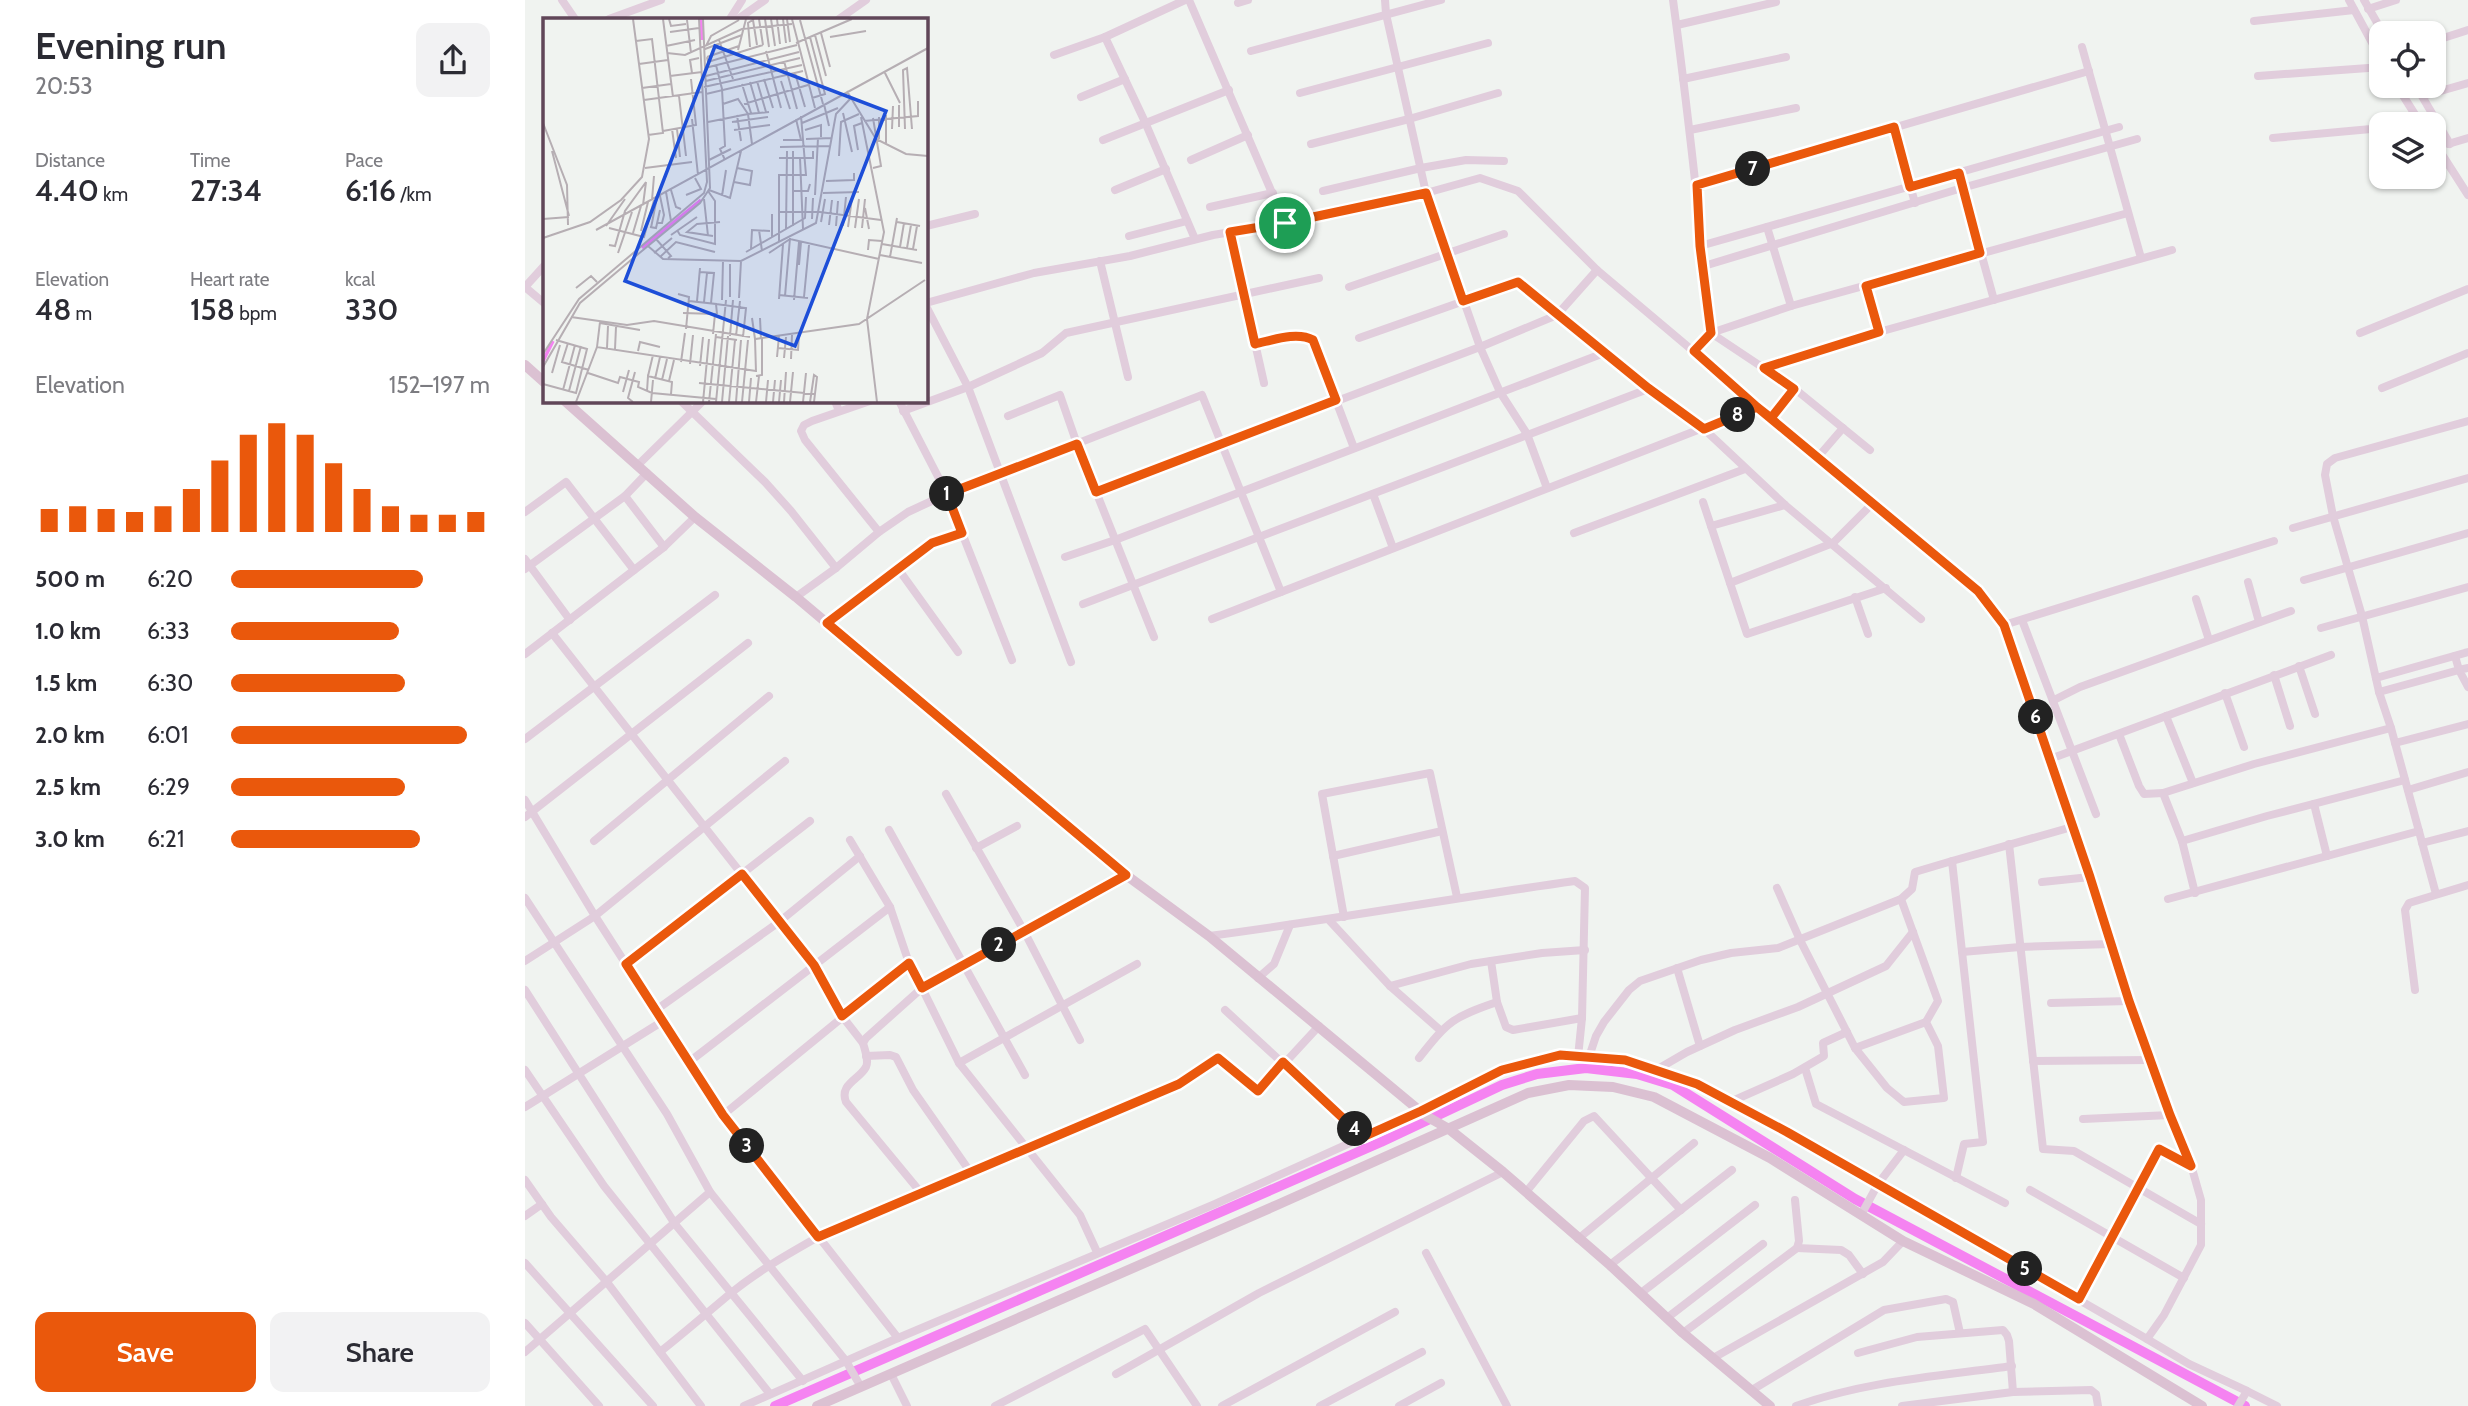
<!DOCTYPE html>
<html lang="en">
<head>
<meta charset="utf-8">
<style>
	:root { --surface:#fff; --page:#f2f2f3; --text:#2b2b33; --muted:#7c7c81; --accent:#ea580c }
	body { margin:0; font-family:Cabin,sans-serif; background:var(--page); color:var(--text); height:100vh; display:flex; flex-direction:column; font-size:26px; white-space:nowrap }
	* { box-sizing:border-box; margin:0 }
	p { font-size:23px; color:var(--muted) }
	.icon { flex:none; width:38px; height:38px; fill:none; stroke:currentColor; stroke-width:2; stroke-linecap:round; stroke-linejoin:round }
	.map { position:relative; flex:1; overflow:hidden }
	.details { display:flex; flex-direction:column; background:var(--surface); width:525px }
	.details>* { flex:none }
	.fabs { position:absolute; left:1844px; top:21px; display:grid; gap:14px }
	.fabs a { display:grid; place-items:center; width:77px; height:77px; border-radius:14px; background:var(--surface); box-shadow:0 2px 5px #0004; font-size:35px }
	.pin { position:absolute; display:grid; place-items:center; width:60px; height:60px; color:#fff; margin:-30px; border:4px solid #fff; border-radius:50%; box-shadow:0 2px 7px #0007 }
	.km { position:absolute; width:35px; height:35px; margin:-18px; border-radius:50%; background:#222; color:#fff; font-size:19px; line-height:35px; text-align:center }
	.round { display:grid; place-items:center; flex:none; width:74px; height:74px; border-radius:14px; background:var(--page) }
	.overview { display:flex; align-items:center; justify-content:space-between; height:119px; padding:0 35px }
	h1 { font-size:38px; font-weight:600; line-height:52px }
	.figures { display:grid; grid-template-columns:repeat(3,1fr); gap:10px; height:119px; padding:7px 35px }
	.figures div { display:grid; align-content:center }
	.figures b { font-size:30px; font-weight:600 }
	.figures small { font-size:19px; font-weight:400 }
	.figures p { font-size:19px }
	.chart { height:196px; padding:14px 35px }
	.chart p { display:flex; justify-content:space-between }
	.chart svg { width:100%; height:126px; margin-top:7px; stroke:var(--accent); stroke-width:6 }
	.action { display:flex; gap:14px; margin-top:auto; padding:14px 35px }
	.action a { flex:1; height:80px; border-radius:14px; background:var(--accent); color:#fff; font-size:28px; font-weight:600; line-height:80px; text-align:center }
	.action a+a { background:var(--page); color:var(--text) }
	ul { padding:0 35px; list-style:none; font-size:23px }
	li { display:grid; grid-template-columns:112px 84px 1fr; align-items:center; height:52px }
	li i { height:18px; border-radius:9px; background:var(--accent) }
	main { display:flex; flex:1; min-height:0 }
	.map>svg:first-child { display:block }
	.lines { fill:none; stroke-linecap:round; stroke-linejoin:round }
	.canal { stroke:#f583f1; stroke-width:10 }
	.street { stroke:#e1cddc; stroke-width:8 }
	.secondary { stroke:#dbc1d2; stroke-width:10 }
	.route-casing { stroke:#fff; stroke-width:14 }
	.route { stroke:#ea580c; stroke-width:9 }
	.inset-river { fill:none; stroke:#f583f1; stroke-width:3.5 }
	.inset-road { fill:none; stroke:#b6aeb3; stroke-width:2 }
	.view { fill:#1d4ed8; fill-opacity:0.15; stroke:#1d4ed8; stroke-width:3.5 }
	.inset-edge { fill:none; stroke:#604658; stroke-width:3.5 }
</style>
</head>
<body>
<main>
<section class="details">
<div class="overview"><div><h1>Evening run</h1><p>20:53</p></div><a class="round"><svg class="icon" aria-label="share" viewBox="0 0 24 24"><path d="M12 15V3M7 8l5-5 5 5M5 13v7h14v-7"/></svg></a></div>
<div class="figures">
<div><p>Distance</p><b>4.40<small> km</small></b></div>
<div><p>Time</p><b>27:34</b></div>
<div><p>Pace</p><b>6:16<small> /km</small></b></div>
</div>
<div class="figures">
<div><p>Elevation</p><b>48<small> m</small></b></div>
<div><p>Heart rate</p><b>158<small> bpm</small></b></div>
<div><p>kcal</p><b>330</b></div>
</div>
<div class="chart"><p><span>Elevation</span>152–197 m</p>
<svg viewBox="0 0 160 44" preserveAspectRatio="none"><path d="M5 44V36M15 44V35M25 44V36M35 44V37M45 44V35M55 44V29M65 44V19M75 44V10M85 44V6M95 44V10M105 44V20M115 44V29M125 44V35M135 44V38M145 44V38M155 44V37"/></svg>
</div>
<ul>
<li><b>500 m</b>6:20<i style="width:74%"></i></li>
<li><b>1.0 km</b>6:33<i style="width:65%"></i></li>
<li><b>1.5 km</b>6:30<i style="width:67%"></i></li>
<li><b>2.0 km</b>6:01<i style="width:91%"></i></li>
<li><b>2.5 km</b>6:29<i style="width:67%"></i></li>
<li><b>3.0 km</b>6:21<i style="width:73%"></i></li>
</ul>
<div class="action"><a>Save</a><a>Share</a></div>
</section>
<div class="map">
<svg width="1943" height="1406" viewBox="0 0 1943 1406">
	<rect width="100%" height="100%" fill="#f0f3f0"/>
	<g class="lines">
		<!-- canal -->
		<polyline class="canal" points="250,1406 856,1142 977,1085 1012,1074 1061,1068 1112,1074 1148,1085 1330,1199 1720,1406"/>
		<!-- street -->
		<g class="street">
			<polyline points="37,0 50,19"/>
			<polyline points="664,0 760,223"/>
			<polyline points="860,0 861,14 901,193 955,347 975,392 1002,434 1022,488"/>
			<path d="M1148,0C1163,111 1175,222 1186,333L1270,389L1345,450"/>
			<polyline points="1824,0 1857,61"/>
			<polyline points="1839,0 1858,33"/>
			<polyline points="713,3 723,0"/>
			<polyline points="1843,9 1871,0"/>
			<polyline points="84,19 136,0"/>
			<polyline points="205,19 217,0"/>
			<polyline points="213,19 240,0"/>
			<polyline points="314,19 341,0"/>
			<polyline points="1729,21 1829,10"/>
			<polyline points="1152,25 1251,2"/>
			<polyline points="580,37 660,0"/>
			<polyline points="1909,41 1943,30"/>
			<polyline points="1557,47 1616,258"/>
			<polyline points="726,51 916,0"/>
			<polyline points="529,55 580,37 620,122 670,239"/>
			<polyline points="1733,76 1857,67"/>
			<polyline points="1158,79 1261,57"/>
			<polyline points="1872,86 1896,124"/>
			<polyline points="1891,86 1925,144"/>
			<polyline points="775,93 963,43"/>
			<polyline points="1898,96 1943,83"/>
			<polyline points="556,97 600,79"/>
			<polyline points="1369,127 1390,203"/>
			<polyline points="1165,130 1271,108"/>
			<polyline points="1748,138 1857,128"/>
			<polyline points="578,140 704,90"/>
			<polyline points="1909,142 1943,195"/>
			<polyline points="786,144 884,119 973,93"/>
			<polyline points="1923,144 1943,138"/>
			<polyline points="666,160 723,135"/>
			<polyline points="1434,173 1469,300"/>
			<polyline points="1172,185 1564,71"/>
			<polyline points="590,190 641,169"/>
			<polyline points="798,191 896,168 941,160 979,161"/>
			<polyline points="685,207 748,193"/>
			<polyline points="401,226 450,214"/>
			<polyline points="1242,227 1266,306"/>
			<polyline points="705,232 739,383"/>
			<polyline points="604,236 662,221"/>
			<polyline points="1175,246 1594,127"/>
			<polyline points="575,261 603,377"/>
			<polyline points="1179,266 1437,188 1612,139"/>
			<polyline points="1341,286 1354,332"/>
			<polyline points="0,287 19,266"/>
			<polyline points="0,287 19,303"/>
			<polyline points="824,287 979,234"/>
			<polyline points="401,303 509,273 605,256 688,235 760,223 901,193 955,178 993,191 1072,270 1453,591 1479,625 1565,877 1604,1001 1645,1115 1666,1165 1676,1200 1676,1245 1639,1315 1622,1339 1664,1364 1722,1391 1713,1406"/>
			<polyline points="401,306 443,387 546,662"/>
			<polyline points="1835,333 1943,289"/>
			<polyline points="834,338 993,282 1123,389 1179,429 1260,505 1396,619"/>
			<path d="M730,344C748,341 772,331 788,340L829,448"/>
			<polyline points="1169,351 1186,333 1266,306 1603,213"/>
			<polyline points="1239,368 1354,332 1647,250"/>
			<polyline points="1857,388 1943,353"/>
			<polyline points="156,401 240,482 266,511 311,568"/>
			<polyline points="310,401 314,411"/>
			<polyline points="345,401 287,421 279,425 276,431 280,440 354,532"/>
			<polyline points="374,401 422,494 437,533"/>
			<polyline points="378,411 443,387 517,353 541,333 794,278"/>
			<polyline points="483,416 535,395 552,444 629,637"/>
			<polyline points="1246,418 1270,389"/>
			<polyline points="1293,457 1318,428"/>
			<polyline points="113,465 178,401"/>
			<polyline points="571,492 955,347 1032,315 1072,270"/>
			<polyline points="848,494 868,548"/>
			<polyline points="100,496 139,547"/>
			<polyline points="1178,502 1222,634 1361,588"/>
			<polyline points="0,512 41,482 109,570"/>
			<polyline points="1186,526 1260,505"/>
			<polyline points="1768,528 1943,478"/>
			<polyline points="1049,533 1220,469"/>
			<polyline points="540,557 590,540 1079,353"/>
			<polyline points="0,559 45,620"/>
			<polyline points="0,569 100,496 122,473"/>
			<polyline points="374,570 433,652"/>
			<polyline points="1779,580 1943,533"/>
			<polyline points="1723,582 1734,622"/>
			<polyline points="1205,583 1308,543 1348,503"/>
			<polyline points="271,597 311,568 354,532 383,512 422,494 677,395 756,592 1232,407"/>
			<polyline points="1330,597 1343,634"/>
			<polyline points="1671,599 1684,640"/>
			<polyline points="558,604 1123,389"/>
			<polyline points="687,619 756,592"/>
			<polyline points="1497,620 1571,814"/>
			<polyline points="302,623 407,543 437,533 487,660"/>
			<polyline points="1479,625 1749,541"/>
			<polyline points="1796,628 1943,587"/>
			<polyline points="27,633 289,966 317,1016 338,1043"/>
			<polyline points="0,654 139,547 170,517"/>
			<polyline points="1774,666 1790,714"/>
			<polyline points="1943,668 1934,670 1943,687"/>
			<polyline points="1749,675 1765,726"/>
			<polyline points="1851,678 1943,652"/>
			<polyline points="1854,692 1837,616 1808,516 1800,475 1802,464 1810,458 1943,421"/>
			<polyline points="1700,693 1719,747"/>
			<polyline points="1529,700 1555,687 1766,611"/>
			<polyline points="1641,716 1668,783"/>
			<polyline points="1594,734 1614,786 1619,794 1638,793"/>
			<polyline points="0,739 190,595"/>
			<polyline points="1870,743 1943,724"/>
			<polyline points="1525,759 1806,655"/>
			<polyline points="1883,790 1943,772"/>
			<polyline points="421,794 499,931 555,1040"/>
			<polyline points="0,800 70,916 198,1115 373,1338"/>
			<polyline points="1789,804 1802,856"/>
			<polyline points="0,817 223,643"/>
			<polyline points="364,830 500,1075"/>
			<polyline points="325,840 365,907 384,963 397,988 601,875"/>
			<polyline points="69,841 244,696"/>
			<polyline points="1657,841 1742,816 1880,780"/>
			<polyline points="1897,843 1943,831"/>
			<polyline points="1484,844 1518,1149 1549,1151 1676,1224"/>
			<polyline points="451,848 492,826"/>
			<polyline points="808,856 917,831"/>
			<polyline points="1427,861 1547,827"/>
			<polyline points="1517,882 1565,877"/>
			<polyline points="1252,888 1275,940 1330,1048 1362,1088 1379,1102 1419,1098 1413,1046 1401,1022 1413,1001 1376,899"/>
			<polyline points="1670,893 1657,841 1638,793 1729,764 1866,728"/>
			<polyline points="1911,894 1866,728 1854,692 1934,670 1930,656"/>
			<polyline points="0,898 142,1114 185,1192 321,1361 336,1387"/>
			<polyline points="1643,899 1894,831"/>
			<polyline points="819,917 797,794 905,773 932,897"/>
			<polyline points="804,920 865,986 915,1030"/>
			<path d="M684,936C806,920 928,898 1050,881L1060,888L1057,1018L1053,1057"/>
			<polyline points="1437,952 1495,947 1585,944"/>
			<polyline points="0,961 70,916 260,761"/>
			<polyline points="966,961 972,1002 981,1027 988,1030 1057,1018"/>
			<polyline points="101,964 285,821"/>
			<polyline points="1152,968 1175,1046"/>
			<polyline points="733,978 749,964 765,925"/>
			<polyline points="865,986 946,964 1017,953 1060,950"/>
			<polyline points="0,990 150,1224 278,1381"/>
			<polyline points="1890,990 1880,910 1884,903 1943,885"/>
			<polyline points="1526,1003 1604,1001"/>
			<polyline points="131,1010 254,922 335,856"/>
			<polyline points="700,1010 838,1137"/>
			<polyline points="1330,1048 1401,1022"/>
			<polyline points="341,1056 365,1055 371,1057 388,1090 446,1173"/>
			<polyline points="1064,1057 1071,1036 1079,1022 1104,990 1115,981 1176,960 1206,953 1253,948 1376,899 1387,889 1390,872 1427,861 1458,1142 1439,1144 1431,1178"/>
			<path d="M894,1058C923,1021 928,1017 972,1002"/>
			<polyline points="1508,1061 1626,1060"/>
			<polyline points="164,1062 365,907"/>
			<polyline points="434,1063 612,964"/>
			<polyline points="1280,1068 1291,1104 1480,1203"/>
			<polyline points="0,1070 79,1186 245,1394"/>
			<polyline points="1131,1070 1162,1052 1210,1030 1273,1007 1361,966 1388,932"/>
			<polyline points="1205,1102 1268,1074 1299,1056 1298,1043 1322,1032"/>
			<polyline points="0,1107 138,1021"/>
			<polyline points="198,1115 384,963"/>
			<polyline points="1558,1119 1645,1115"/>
			<polyline points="0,1180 26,1217 81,1281 176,1406"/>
			<polyline points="1505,1190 1659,1278"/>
			<polyline points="1001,1192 1059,1121 1069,1116 1156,1210"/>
			<path d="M397,1194L321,1102C314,1084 334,1080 341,1067C344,1061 340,1050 338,1043L341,1038L397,988L434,1063L555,1215L572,1252"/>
			<polyline points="1336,1215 1353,1184 1379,1150"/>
			<polyline points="0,1216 17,1204"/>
			<polyline points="1053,1239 1169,1143"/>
			<polyline points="1272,1248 1316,1250 1324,1255 1338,1274"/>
			<polyline points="901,1253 982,1406"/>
			<polyline points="0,1263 128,1406"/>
			<polyline points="1085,1265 1207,1170"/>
			<polyline points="1116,1293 1230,1205"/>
			<polyline points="1554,1299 1634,1149 1666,1165"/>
			<polyline points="1142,1318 1238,1244"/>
			<polyline points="0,1323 74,1406"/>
			<polyline points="1158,1333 1272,1248 1274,1241 1270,1200"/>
			<polyline points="0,1352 185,1192"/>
			<path d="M135,1352C159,1333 182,1313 206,1293C233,1271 263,1254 293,1237L654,1084L693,1058L733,1092L794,1026"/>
			<polyline points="1333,1353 1392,1337 1478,1330 1482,1335 1484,1341 1488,1392"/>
			<polyline points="1190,1357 1358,1262 1378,1241"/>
			<polyline points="366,1374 382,1406"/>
			<polyline points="591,1374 734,1293 978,1172"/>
			<polyline points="1227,1390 1359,1310 1421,1299 1428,1302 1435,1333"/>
			<polyline points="1722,1391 1752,1406"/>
			<polyline points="219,1406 373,1338 690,1204 896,1111 977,1070 1035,1055 1100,1060 1172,1084 1262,1132 1622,1339"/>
			<polyline points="470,1406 620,1329 672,1406"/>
			<polyline points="697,1406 870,1312"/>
			<polyline points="795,1406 897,1352"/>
			<polyline points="874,1406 916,1383"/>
			<path d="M1271,1406C1340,1381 1415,1376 1487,1366"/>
			<polyline points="1377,1406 1488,1392 1566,1390 1571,1394 1573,1406"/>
		</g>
		<!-- secondary -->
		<g class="secondary">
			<polyline points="0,365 19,382"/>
			<polyline points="40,401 170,517 271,597 601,875 684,936 901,1116 924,1129 978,1172 1085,1265 1158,1333 1245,1406"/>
			<polyline points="292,1406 752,1205 1003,1093 1044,1085 1088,1087 1129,1097 1245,1158 1378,1241 1509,1304 1677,1406"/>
		</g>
	</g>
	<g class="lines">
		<!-- route casing -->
		<g class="route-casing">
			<path id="route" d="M760,223L705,232L730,344C748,340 772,331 788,340L811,400L571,492L552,444L422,494L437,533L407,543L302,623L601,875L397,988L384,963L317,1016L289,965L217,874L101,964L198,1115L293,1237L654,1084L693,1058L733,1091L758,1062L838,1137L896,1111L977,1070L1035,1055L1100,1060L1172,1084L1262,1132L1554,1299L1634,1149L1666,1166L1645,1115L1604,1001L1565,877L1479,625L1453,591L1232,407L1169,351L1186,333L1175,246L1172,185L1369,127L1385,187L1434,173L1455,253L1341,286L1354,332L1239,368L1269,389L1246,418L1232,407L1179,429L1123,388L993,282L938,301L901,193L760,223"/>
		</g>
		<!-- route -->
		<use href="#route" class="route"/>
	</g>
	<!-- overview -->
	<g transform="translate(18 18)">
		<rect width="385" height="385" fill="#f0f3f0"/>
		<path class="inset-river" d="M158,1L159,22M99,230L158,182M0,343L10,323"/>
		<path class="inset-road" d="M120,1L130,79M126,1L128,8L143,6M216,1L220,27M222,1L226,29M228,1L232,28M234,1L237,26M240,1L243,25M244,1L247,24M249,1L272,90M144,2L148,35M210,2L214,27M257,2L280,86M127,14L156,10M278,15L287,49M272,17L283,58M267,19L282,76L269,80M287,19L323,13M176,22L190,61M93,23L109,21L120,115L105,117M253,25L309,1M123,28L152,22M163,28L168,18L196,2M207,29L205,5L211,1M162,31L199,17M195,32L203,1M223,33L238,90M124,35L142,37L199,11L249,6M164,39L165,44L220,27M164,39L196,28M241,43L254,91M96,46L125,42M173,47L179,71L182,128L177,131L182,142M162,50L254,27M341,53L357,85M149,55L147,42L156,40M252,55L262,89M127,58L159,54M163,58L256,34M221,61L230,90M163,63L257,40M214,63L223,94M238,63L247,91M207,64L216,95M199,66L208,95M161,69L259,47M99,70L128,66M163,76L260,53M136,78L143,138M308,80L333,121L363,136L385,138M101,82L159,74M201,86L265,67M281,86L286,108M300,95L309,134M194,97L198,123M318,99L341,214L324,301L334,384M149,101L155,157M321,103L375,98V83M165,104L205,96L195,81L180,86M189,104L225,99M0,105L24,167L25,207M259,105L295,90M356,109V87M129,111L133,140M134,111L137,139M349,111L350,88M362,111L360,52L364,50L369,111M191,112L227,107M262,112L278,107V119M120,113L153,107L148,61M263,121L289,120M336,121V99M240,122H258L253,101M343,125V97M209,126L205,96L226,94M237,129L287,128M315,132L311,108L319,105M9,133L26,198M296,138L298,104L316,96M236,140H270V133M257,140L260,211M166,142L188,131M102,150L149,144M330,150L338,148L330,100M283,163L311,162V155M191,164L207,167L209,153L194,150M128,172L133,189L138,191M166,172L187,180L198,133M250,173H265L267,166M123,174L128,203M280,175L316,174M143,177L158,171L152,160M272,177L275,120M179,178L183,152M161,181L165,218M109,182L111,158M322,190L326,211M236,194H277L338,202M0,201L26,199M269,201L270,180M278,204L282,181M354,204L377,208M115,205H119L121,197L117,178M286,207L289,182M63,208L82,181M250,208V133M293,208L295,183M300,208L303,179M107,209L113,210L117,192M305,209L309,180M66,210L101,219L111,182M108,210L114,179M312,210L316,181M319,210L322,181M243,211L244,133M53,212L385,30M134,212L137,217L172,226V183L165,173M216,212L219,233M98,213L105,184M90,215L98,188M128,217L154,199M170,218L144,214L154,206L177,204M229,219V196M0,220L47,204L78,182L99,159L106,121L90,1M113,221L128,238L125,240M236,223V157H263L258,98M339,226L374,232M66,227L72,228L82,193L103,164L100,187M105,228L157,185L167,170L160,1M357,229L361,205M364,230L368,207M208,231L209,212L227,213M370,231L374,208M325,232L326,222L339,223M92,234L94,237L105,228L120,241L198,243L273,205L293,96L308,80L304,73M203,234L262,200L263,179M75,235L89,194M111,235L129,220M226,235L247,221L336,241M337,237L379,245M117,239L133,224L172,234M347,239L354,200M256,247L258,224M157,254L171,255L168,285M33,270L48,258L54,264M135,276L146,279L143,311M236,277L265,280M242,278L247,220M187,279V246M261,279L266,227M196,280L198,243M236,281L240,226M179,282L180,243M251,282L256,224M146,283L173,286L174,296M154,283L157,250M161,284L164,255M173,286L203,290L200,319M140,295L172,296L170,316M28,299L84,307L111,303L207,319M209,300L212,321L316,306L382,262M217,300L218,321M57,305L97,312M187,318L190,282M193,318L197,283M173,319L194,322M212,321L213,354M25,325L19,344L46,352M54,329L57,304M64,330L65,308M235,330L255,332L256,316M72,331L73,309M95,333L97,324L117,329M0,336L36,281L161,175L164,164L156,1M234,339L236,318M241,340L243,319M248,341L249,317M138,344L142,315M147,346L150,317M157,348L160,319M0,349L37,285L94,237M9,355L17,327M45,355L75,365L77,359L96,364L95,369L109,375L173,381M105,358L110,337M213,358L219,357V321M112,361L117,339M119,362L124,341M126,363L131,342M156,365L272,376M0,366L33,375L44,331L13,322M20,372L32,327M26,373L38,328M104,373L105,358L129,364L128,376M80,374L86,352M33,384L54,329L213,353M90,384L85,380L92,354M108,384L110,362M160,384L166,321M166,384L173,316M173,384L183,282M179,384L185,318M186,384L192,322M193,384L198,322M199,384L205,322M206,384L208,360M213,384L216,358M223,384L225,362M230,384L232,362M236,384L238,362M241,384L243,354M247,384L250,354M260,384L263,355M267,384L271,357L274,359L271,384"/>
		<path class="view" d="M172,28L343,93L252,328L82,263Z"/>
		<rect width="385" height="385" class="inset-edge"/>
	</g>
</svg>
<div class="fabs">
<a><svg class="icon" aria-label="locate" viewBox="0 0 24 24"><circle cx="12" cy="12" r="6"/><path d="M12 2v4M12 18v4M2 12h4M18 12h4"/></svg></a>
<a><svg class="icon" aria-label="layers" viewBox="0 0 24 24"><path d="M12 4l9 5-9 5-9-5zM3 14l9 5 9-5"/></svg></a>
</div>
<div class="pin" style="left:760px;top:223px;background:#1e9e55"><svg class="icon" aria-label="arrive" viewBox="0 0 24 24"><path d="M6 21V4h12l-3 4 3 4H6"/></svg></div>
<b class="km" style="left:422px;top:494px">1</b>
<b class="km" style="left:474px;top:945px">2</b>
<b class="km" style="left:222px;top:1146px">3</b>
<b class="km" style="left:830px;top:1129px">4</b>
<b class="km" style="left:1500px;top:1269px">5</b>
<b class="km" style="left:1511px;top:717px">6</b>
<b class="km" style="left:1228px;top:169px">7</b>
<b class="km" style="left:1213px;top:415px">8</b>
</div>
</main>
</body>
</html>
